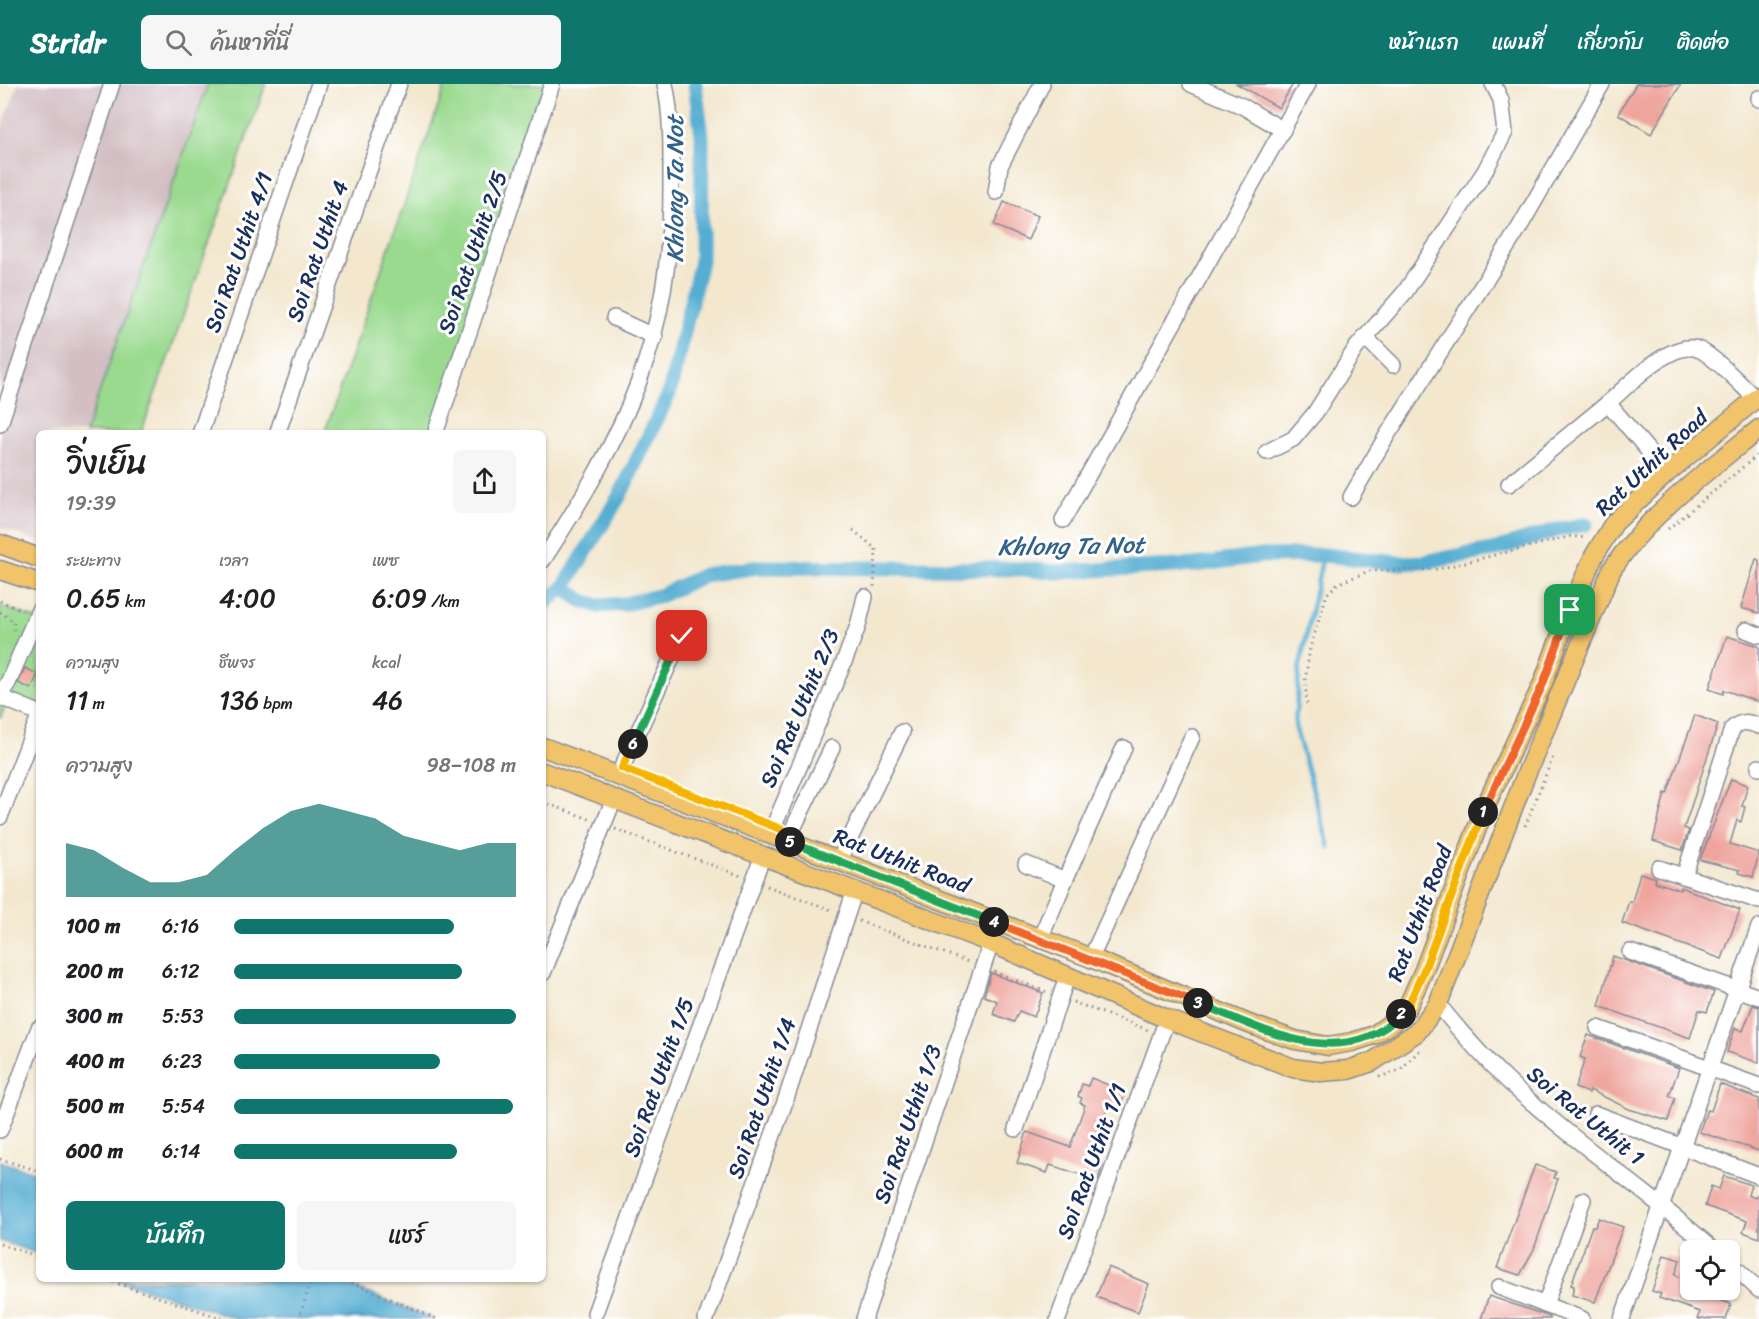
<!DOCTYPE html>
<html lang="th">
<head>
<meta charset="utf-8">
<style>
	:root { --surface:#fff; --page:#f6f6f6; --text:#202124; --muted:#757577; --accent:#0f766e }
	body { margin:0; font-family:Sriracha,"Playpen Sans Thai",sans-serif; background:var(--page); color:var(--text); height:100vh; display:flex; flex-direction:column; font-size:22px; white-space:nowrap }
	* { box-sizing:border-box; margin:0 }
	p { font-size:20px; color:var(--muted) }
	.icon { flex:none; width:33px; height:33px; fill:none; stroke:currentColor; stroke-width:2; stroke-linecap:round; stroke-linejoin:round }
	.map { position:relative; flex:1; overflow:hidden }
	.side { position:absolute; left:36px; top:346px; width:510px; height:852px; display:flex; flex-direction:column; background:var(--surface); border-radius:9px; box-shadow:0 2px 4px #0004 }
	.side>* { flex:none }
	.controls { position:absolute; left:1680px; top:1156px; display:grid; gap:12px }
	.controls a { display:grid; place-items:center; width:60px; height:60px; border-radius:9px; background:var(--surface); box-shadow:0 2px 4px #0004; font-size:30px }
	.pin { position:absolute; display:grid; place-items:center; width:51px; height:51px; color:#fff; margin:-26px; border-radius:12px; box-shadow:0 3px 9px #0006 }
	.km { position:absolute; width:30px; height:30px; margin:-15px; border-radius:50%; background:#222; color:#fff; font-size:16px; line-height:30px; text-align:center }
	.round { display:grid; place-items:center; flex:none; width:63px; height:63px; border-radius:9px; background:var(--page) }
	.overview { display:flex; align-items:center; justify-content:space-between; height:102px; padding:0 30px }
	h1 { font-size:33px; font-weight:600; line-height:45px }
	.stats { display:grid; grid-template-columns:repeat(3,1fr); gap:9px; height:102px; padding:6px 30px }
	.stats div { display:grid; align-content:center }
	.stats b { font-size:26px; font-weight:600 }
	.stats small { font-size:16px; font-weight:400 }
	.stats p { font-size:16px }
	.chart { height:168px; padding:12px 30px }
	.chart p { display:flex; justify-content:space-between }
	.chart svg { width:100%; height:108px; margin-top:6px; fill:var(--accent); opacity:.7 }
	.primary-button { display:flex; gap:12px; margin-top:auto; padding:12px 30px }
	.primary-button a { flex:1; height:69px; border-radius:9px; background:var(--accent); color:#fff; font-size:24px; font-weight:600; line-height:69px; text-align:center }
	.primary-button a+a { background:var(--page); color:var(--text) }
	ul { padding:0 30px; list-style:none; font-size:20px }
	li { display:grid; grid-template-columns:96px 72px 1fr; align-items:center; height:45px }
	li i { height:15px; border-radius:8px; background:var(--accent) }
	header { display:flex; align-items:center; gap:36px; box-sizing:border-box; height:84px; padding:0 30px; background:var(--accent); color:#fff }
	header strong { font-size:28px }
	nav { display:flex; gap:33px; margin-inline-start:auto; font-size:21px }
	.search { width:420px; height:54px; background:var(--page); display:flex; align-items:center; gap:15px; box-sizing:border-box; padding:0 21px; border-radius:9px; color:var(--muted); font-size:22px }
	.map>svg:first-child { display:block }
	.industrial { fill:#d2bec3 }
	.green { fill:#9ada8f; stroke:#5a8476; stroke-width:1.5 }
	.water { fill:#55add2; stroke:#386e98; stroke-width:1.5 }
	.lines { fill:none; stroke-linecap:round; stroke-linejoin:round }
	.stream { stroke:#55add2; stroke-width:4.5 }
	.canal { stroke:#55add2; stroke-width:15 }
	.building { fill:#efa59e }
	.minor-casing { stroke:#878b96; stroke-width:18 }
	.major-casing { stroke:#878b96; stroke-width:21 }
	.path { stroke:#878b96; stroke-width:3; stroke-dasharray:1.5 4.5; stroke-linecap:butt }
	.minor { stroke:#fff; stroke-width:15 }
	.major { stroke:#f1c36a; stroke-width:18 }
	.split-1-casing { stroke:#fff; stroke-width:12 }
	.split-2-casing { stroke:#fff; stroke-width:12 }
	.split-3-casing { stroke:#fff; stroke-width:12 }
	.split-4-casing { stroke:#fff; stroke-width:12 }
	.split-5-casing { stroke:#fff; stroke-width:12 }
	.split-6-casing { stroke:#fff; stroke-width:12 }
	.split-7-casing { stroke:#fff; stroke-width:12 }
	.split-1 { stroke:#f0652b; stroke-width:8 }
	.split-2 { stroke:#f5b400; stroke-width:8 }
	.split-3 { stroke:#22a559; stroke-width:8 }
	.split-4 { stroke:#f0652b; stroke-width:8 }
	.split-5 { stroke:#22a559; stroke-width:8 }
	.split-6 { stroke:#f5b400; stroke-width:8 }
	.split-7 { stroke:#22a559; stroke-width:8 }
	.labels { text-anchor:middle; stroke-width:6; stroke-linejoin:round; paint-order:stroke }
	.street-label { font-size:22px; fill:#1b2f5e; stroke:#fff }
	.water-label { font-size:24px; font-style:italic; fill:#32618c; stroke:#fff }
</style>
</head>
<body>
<header>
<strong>Stridr</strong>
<div class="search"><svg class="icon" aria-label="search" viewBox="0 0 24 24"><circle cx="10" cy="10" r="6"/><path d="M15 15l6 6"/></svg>ค้นหาที่นี่</div>
<nav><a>หน้าแรก</a><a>แผนที่</a><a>เกี่ยวกับ</a><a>ติดต่อ</a></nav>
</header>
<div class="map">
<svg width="1759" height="1235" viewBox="0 0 1759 1235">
	<rect width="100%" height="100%" fill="#fff"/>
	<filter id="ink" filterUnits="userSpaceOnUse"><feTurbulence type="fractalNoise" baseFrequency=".0167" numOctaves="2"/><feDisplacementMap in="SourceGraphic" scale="12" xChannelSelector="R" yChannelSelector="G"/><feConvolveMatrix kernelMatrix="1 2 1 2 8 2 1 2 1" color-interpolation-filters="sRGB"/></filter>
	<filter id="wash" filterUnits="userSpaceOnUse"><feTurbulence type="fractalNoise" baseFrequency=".008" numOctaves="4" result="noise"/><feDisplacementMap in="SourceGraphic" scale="24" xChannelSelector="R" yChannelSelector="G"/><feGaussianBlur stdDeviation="1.35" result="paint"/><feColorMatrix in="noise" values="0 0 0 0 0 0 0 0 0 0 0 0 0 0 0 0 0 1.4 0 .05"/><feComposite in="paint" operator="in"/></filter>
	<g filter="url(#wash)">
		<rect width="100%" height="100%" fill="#f3e7ce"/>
		<!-- industrial -->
		<polygon class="industrial" points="18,0 208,0 85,349 39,350 39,458 0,443 0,48"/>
		<!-- green -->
		<g class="green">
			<polygon points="208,0 266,0 141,349 85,349"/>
			<polygon points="446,0 554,0 433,349 324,350"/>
			<polygon points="0,522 39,536 39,623 10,611 0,635"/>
		</g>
		<!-- water -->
		<g class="water">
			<polygon points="0,1077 39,1090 39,1170 0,1157"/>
			<polygon points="118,1196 335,1196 433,1235 238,1235"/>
		</g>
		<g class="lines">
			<!-- stream -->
			<polyline class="stream" points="1323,471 1299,586 1295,642 1329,763"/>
			<!-- canal -->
			<g class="canal">
				<polyline points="564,503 581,516 598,522 625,520 662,511 704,491 758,483 1022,485 1057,488 1195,481 1261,472 1323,471 1400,479 1424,478 1493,466 1557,446 1586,440"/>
				<polyline points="543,521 564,503 620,411 669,310 701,177 702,52 695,0"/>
			</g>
		</g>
		<g id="blocks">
			<!-- building -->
			<g class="building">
				<polygon points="1237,0 1293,0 1279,24"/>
				<polygon points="1636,0 1681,0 1651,50 1618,30"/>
				<polygon points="1004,118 1038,132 1028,156 994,141"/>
				<polygon points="1756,475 1759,476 1759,529 1741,524"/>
				<polygon points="1727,552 1759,562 1759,618 1724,606 1723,610 1709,605"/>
				<polygon points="25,584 38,590 31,605 18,599"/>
				<polygon points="1695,631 1718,640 1684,744 1689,746 1682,766 1653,757 1665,709 1667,710"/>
				<polygon points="1731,695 1748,701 1742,722 1745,723 1741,738 1737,736 1730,760 1759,769 1753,793 1739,789 1740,786 1700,776"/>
				<polygon points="1640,789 1656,794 1655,798 1681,806 1681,803 1740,826 1722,875 1622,839 1629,817 1632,818"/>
				<polygon points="1613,872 1714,908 1707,928 1699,926 1690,954 1599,922"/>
				<polygon points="991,889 1043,909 1034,933 1019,927 1014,938 993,930 997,917 984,912"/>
				<polygon points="1753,921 1759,923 1759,979 1727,968 1735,944 1743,947"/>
				<polygon points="1588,951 1679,984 1669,1012 1675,1014 1668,1037 1629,1025 1590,1006 1589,1009 1575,1004 1585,975 1580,973"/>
				<polygon points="1091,994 1126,1008 1120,1024 1109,1020 1097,1053 1106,1057 1098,1078 1103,1080 1098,1096 1050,1081 1047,1089 1017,1079 1027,1048 1070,1063 1085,1021 1080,1019 1082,1014 1078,1012 1082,1000 1088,1002"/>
				<polygon points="1720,1000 1759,1015 1759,1067 1699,1048 1707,1026 1711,1027"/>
				<polygon points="1535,1081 1556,1088 1554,1094 1558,1095 1534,1165 1520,1191 1497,1184"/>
				<polygon points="1724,1092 1751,1101 1748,1111 1755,1114 1759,1108 1759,1154 1743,1148 1747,1137 1705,1122 1711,1102 1719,1105"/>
				<polygon points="1599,1134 1623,1143 1595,1218 1572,1211 1574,1202 1571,1201 1592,1142 1595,1143"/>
				<polygon points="1664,1171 1680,1176 1675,1191 1690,1196 1690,1206 1702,1206 1701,1210 1731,1220 1726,1235 1697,1235 1700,1228 1659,1214 1661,1210 1652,1207"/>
				<polygon points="1108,1183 1149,1200 1138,1228 1096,1213"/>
				<polygon points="1489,1212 1550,1233 1550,1235 1481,1235"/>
			</g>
		</g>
	</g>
	<g filter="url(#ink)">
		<use href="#blocks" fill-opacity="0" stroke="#878b96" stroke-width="1.5"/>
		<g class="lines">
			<!-- minor casing -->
			<g class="minor-casing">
				<g id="minor">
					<polyline points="1191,0 1242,22 1283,46"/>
					<polyline points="1759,14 1759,15"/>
					<polyline points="996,108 1000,82 1042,0"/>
					<polyline points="614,234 655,253"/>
					<polyline points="1366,254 1393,281"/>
					<path d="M1608,319C1628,302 1673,253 1700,266C1715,273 1743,303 1756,315"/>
					<polyline points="0,340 112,0"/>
					<polyline points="200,350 319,0"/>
					<polyline points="277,350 399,0"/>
					<polyline points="435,350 552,0"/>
					<polyline points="1267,368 1293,355 1315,329 1356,264 1405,208 1485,87 1505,48 1501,16 1493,0"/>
					<polyline points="1509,400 1608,319 1667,389"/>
					<polyline points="1351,413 1386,353 1519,144 1602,0"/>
					<polyline points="1063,436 1308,0"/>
					<path d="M543,476C626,348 672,256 671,100C671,66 672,33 665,0"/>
					<polyline points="1746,546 1759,551"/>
					<polyline points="0,611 8,599 39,526"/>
					<polyline points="0,613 39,629"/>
					<polyline points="1759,683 1759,684"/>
					<polyline points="618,692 682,552"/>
					<polyline points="0,733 39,632"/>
					<polyline points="770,751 844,578 858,542 865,513"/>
					<polyline points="787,757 832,664"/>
					<polyline points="839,777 902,648"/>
					<polyline points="1026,780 1065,796 1040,855"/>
					<polyline points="1659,784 1759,817"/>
					<path d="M1684,792L1732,645C1741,636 1748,638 1759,642"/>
					<polyline points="1065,796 1124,664"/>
					<polyline points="1630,868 1759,913"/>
					<polyline points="1091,874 1192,653"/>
					<polyline points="543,889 614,715"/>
					<path d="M1438,920C1461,949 1485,976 1512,1001C1576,1060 1650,1109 1715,1167"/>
					<polyline points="1598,944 1759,1002"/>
					<polyline points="1596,1030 1759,1092"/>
					<polyline points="1016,1045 1067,893"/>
					<polyline points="0,1046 39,944"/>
					<polyline points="1730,1179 1759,1206"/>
					<polyline points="1499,1203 1582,1235"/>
					<polyline points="1545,1221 1583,1116"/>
					<polyline points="595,1229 763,771"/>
					<polyline points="706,1235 785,1018 855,806"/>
					<polyline points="864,1235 991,859"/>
					<polyline points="1058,1235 1167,935"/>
					<polyline points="1622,1235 1759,843"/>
				</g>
			</g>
			<!-- major casing -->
			<g class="major-casing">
				<g id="major">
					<polyline points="0,460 39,474"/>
					<polyline points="0,486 39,499"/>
					<polyline points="543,663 1091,874 1249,940 1295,956 1328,962 1352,958 1374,951 1393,938 1407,924 1424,886 1485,723 1543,599 1570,526 1594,472 1614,439 1667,389 1759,312"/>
					<path d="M543,688L991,859L1167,935L1293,984L1321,988L1348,986L1372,978L1417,948L1438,920L1525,693L1612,485C1651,428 1706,388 1759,345"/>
				</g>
			</g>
			<!-- path -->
			<g class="path">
				<polyline points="1668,445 1759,370"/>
				<polyline points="853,446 876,465 874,503"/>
				<polyline points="0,517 23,526"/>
				<polyline points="0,528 14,538 14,546"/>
				<polyline points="1307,620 1305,597 1310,564 1327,510 1337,500 1369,487 1438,485 1572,452 1586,454"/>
				<polyline points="543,718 592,736"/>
				<polyline points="1525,742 1553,673"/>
				<polyline points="615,745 741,792"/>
				<polyline points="767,802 834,827"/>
				<polyline points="859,837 971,879"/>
				<polyline points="994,888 1047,908"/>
				<polyline points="1073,918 1148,946"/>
				<polyline points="1379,993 1400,986 1420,966"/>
				<polyline points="0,1075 39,1087"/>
				<polyline points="0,1160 39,1173"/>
				<polyline points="107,1196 224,1235"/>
				<polyline points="346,1196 437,1235"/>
				<polyline points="299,1235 311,1196"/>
			</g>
			<!-- minor -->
			<use href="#minor" class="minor"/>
			<!-- major -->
			<use href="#major" class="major"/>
		</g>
	</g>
	<g class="lines" filter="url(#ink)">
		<!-- split-1 casing -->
		<g class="split-1-casing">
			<polyline id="split-1" points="1483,728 1543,600 1570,526"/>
		</g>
		<!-- split-2 casing -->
		<g class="split-2-casing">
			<polyline id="split-2" points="1401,930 1407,924 1424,886 1483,728"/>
		</g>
		<!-- split-3 casing -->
		<g class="split-3-casing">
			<path id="split-3" d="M1198,919C1262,945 1343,990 1401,930"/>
		</g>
		<!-- split-4 casing -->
		<g class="split-4-casing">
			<polyline id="split-4" points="994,838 1198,919"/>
		</g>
		<!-- split-5 casing -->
		<g class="split-5-casing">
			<polyline id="split-5" points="790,758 994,838"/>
		</g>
		<!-- split-6 casing -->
		<g class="split-6-casing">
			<polyline id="split-6" points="633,660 622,684 791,749 787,757 790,758"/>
		</g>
		<!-- split-7 casing -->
		<g class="split-7-casing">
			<polyline id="split-7" points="633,660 682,552"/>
		</g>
		<!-- split-1 -->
		<use href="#split-1" class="split-1"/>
		<!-- split-2 -->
		<use href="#split-2" class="split-2"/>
		<!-- split-3 -->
		<use href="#split-3" class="split-3"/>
		<!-- split-4 -->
		<use href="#split-4" class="split-4"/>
		<!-- split-5 -->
		<use href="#split-5" class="split-5"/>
		<!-- split-6 -->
		<use href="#split-6" class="split-6"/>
		<!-- split-7 -->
		<use href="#split-7" class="split-7"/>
	</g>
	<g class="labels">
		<!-- street labels -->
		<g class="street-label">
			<text transform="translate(317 167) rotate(-71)" y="8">Soi Rat Uthit 4</text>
			<text transform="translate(238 168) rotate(-71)" y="8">Soi Rat Uthit 4/1</text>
			<text transform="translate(472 168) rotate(-71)" y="8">Soi Rat Uthit 2/5</text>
			<text transform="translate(1651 378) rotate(-43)" y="8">Rat Uthit Road</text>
			<text transform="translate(799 624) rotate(-67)" y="8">Soi Rat Uthit 2/3</text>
			<text transform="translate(902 776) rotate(21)" y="8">Rat Uthit Road</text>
			<text transform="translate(1419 829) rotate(-69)" y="8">Rat Uthit Road</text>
			<text transform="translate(658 993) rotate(-70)" y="8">Soi Rat Uthit 1/5</text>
			<text transform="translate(761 1014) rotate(-71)" y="8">Soi Rat Uthit 1/4</text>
			<text transform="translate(1586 1031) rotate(39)" y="8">Soi Rat Uthit 1</text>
			<text transform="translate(907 1040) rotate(-71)" y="8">Soi Rat Uthit 1/3</text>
			<text transform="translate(1091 1077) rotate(-70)" y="8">Soi Rat Uthit 1/1</text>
		</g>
		<!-- water labels -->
		<g class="water-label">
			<text transform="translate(675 105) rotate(-90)" y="8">Khlong Ta Not</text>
			<text transform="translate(1071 462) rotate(-1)" y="8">Khlong Ta Not</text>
		</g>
	</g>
</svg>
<div class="controls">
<a><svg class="icon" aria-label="locate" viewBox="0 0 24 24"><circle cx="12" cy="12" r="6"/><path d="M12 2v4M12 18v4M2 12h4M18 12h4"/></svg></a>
</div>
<div class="pin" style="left:1570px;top:526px;background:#1e9e55"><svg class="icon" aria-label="arrive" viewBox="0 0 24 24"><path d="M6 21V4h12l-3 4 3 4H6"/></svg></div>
<div class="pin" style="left:682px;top:552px;background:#d93025"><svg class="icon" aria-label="check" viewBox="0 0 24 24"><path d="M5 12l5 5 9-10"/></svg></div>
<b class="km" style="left:1483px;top:728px">1</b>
<b class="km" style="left:1401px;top:930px">2</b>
<b class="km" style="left:1198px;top:919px">3</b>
<b class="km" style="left:994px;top:838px">4</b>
<b class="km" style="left:790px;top:758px">5</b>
<b class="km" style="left:633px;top:660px">6</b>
<section class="side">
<div class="overview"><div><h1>วิ่งเย็น</h1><p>19:39</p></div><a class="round"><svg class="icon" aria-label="share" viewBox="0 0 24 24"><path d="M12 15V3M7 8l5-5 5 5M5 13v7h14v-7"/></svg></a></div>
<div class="stats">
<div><p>ระยะทาง</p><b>0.65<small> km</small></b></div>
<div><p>เวลา</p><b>4:00</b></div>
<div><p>เพซ</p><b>6:09<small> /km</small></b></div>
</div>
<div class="stats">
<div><p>ความสูง</p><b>11<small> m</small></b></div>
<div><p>ชีพจร</p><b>136<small> bpm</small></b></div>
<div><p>kcal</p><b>46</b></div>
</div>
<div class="chart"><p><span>ความสูง</span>98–108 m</p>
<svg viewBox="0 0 160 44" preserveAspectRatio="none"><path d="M0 44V22L10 25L20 32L30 38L40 38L50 35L60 25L70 16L80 9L90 6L100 9L110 12L120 19L130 22L140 25L150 22L160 22V44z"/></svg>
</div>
<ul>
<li><b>100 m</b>6:16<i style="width:78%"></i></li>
<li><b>200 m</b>6:12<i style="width:81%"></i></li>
<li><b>300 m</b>5:53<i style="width:100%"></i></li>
<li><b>400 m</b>6:23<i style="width:73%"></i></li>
<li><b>500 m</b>5:54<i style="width:99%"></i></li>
<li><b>600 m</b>6:14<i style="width:79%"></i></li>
</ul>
<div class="primary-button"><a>บันทึก</a><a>แชร์</a></div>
</section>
</div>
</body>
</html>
